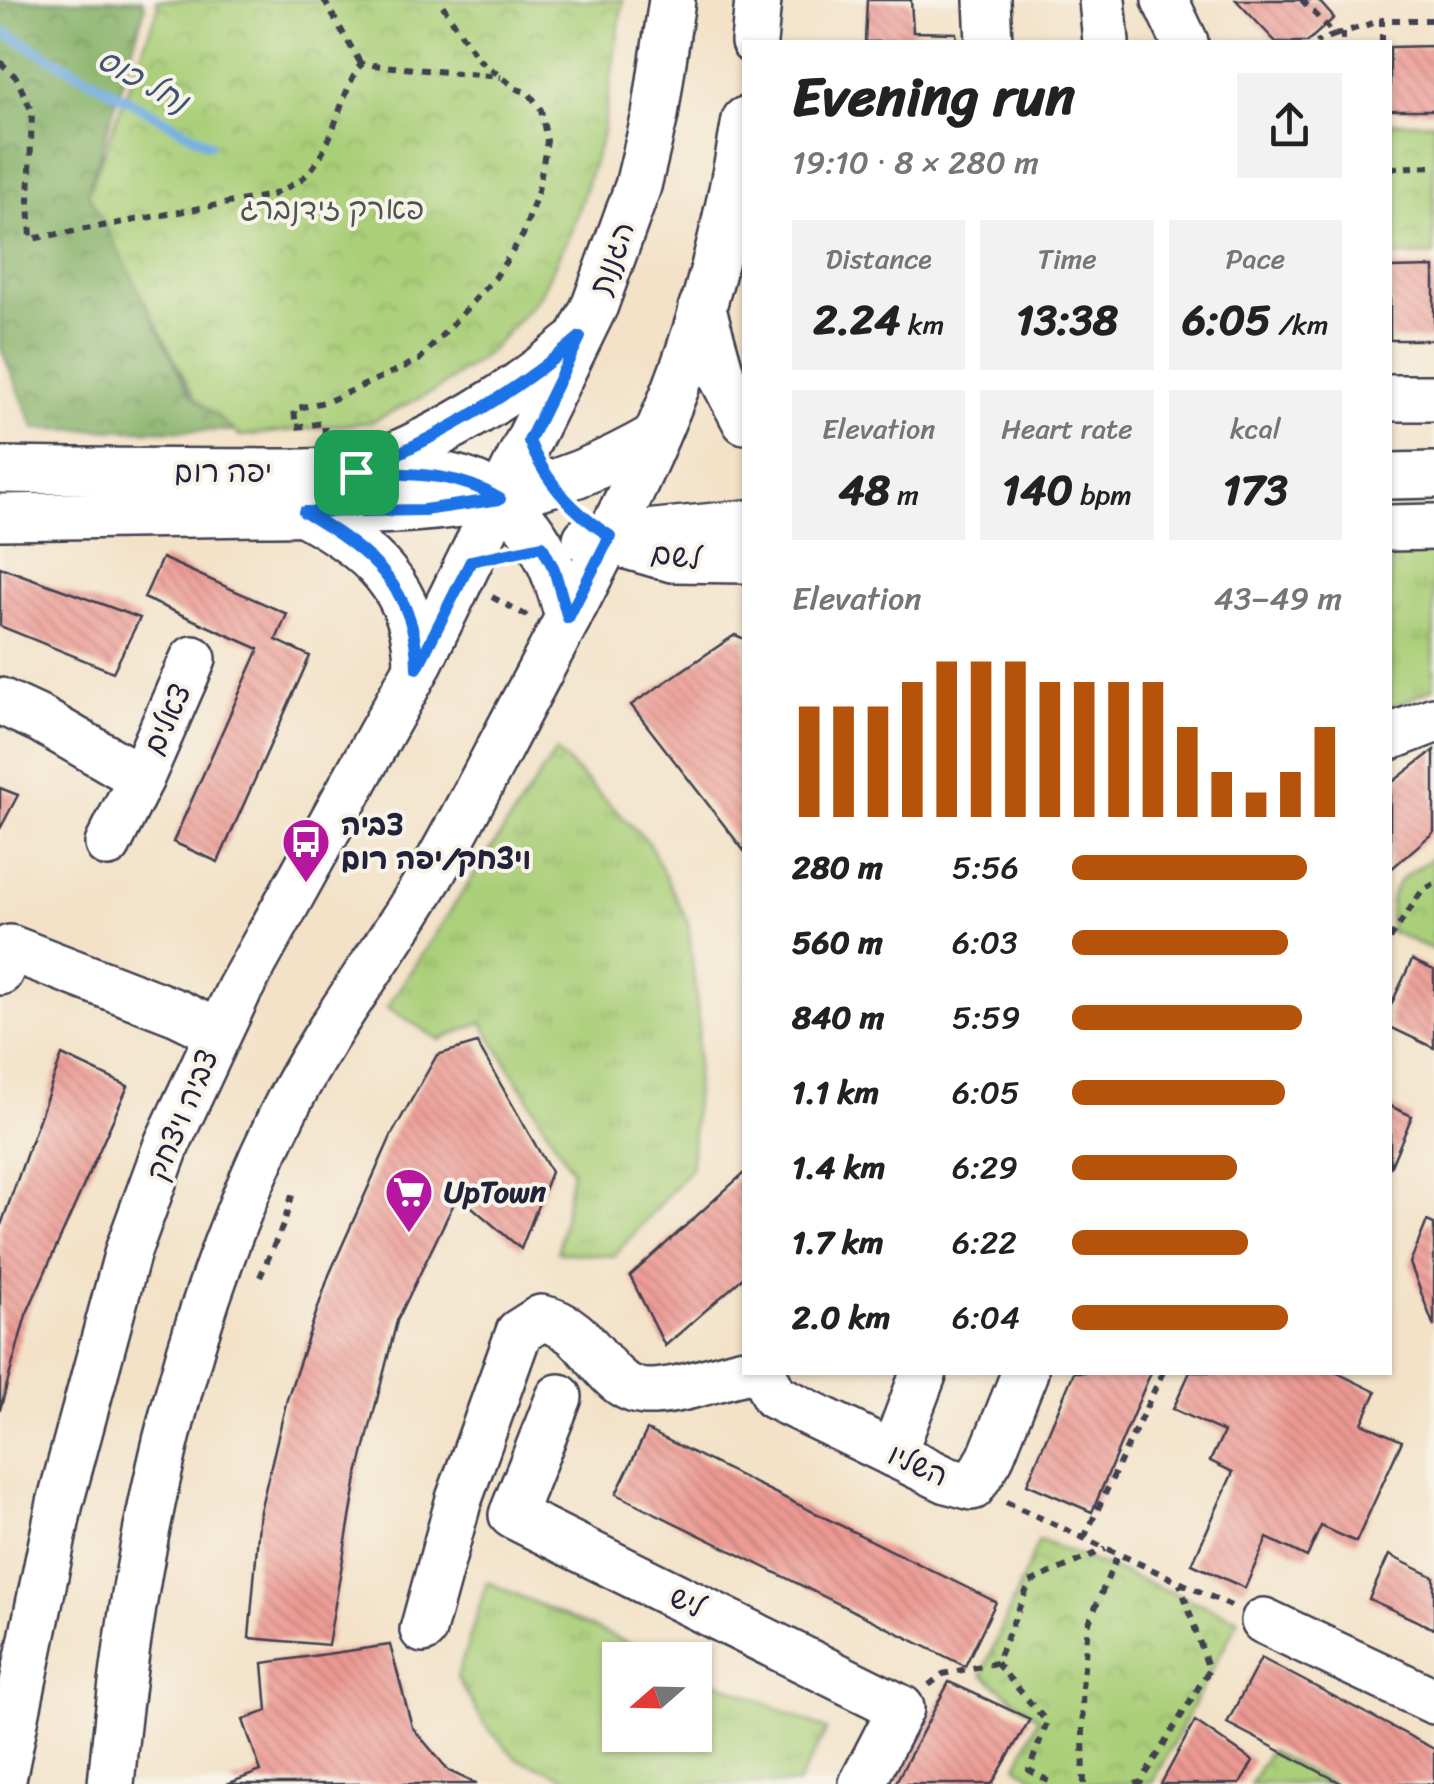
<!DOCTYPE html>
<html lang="en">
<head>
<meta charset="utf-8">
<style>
	:root { --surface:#fff; --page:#f2f2f2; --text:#222; --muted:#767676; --accent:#b45309 }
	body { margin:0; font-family:Sriracha,"Playpen Sans Hebrew",sans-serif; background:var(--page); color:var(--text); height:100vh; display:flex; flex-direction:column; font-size:38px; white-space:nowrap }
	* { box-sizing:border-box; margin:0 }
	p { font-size:32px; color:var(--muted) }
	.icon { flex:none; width:55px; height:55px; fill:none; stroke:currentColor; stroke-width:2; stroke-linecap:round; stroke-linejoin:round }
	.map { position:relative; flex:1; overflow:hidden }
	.panel { position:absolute; left:742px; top:40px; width:650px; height:1335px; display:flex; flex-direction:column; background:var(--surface); border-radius:0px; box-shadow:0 2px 8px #0004 }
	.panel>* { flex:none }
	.needle { width:65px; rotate:250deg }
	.controls { position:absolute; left:602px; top:1642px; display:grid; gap:20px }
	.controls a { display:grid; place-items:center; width:110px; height:110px; border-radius:0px; background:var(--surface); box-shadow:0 2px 8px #0004; font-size:50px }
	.pin { position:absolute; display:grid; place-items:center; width:85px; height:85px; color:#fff; margin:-42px; border-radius:20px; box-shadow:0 5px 15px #0006 }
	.round { display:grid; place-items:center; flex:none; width:105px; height:105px; border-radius:0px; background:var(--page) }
	.overview { display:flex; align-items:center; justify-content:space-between; height:170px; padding:0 50px }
	h1 { font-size:55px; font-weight:700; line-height:75px }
	.stats { display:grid; grid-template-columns:repeat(3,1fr); gap:15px; height:170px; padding:10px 50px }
	.stats div { display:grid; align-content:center; border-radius:0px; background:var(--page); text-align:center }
	.stats b { font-size:42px; font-weight:700 }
	.stats small { font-size:28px; font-weight:400 }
	.stats p { font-size:28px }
	.chart { height:280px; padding:20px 50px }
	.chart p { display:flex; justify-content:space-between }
	.chart svg { width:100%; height:180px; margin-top:10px; stroke:var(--accent); stroke-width:6 }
	ul { padding:0 50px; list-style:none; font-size:32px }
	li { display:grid; grid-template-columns:160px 120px 1fr; align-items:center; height:75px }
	li i { height:25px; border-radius:12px; background:var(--accent) }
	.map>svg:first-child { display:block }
	.grass { fill:url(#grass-tufts); stroke:#66785a; stroke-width:2.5 }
	.forest { fill:url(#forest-crowns); stroke:#546a52; stroke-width:2.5 }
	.park { fill:url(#park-crowns); stroke:#66785a; stroke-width:2.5 }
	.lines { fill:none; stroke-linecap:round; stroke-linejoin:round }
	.stream { stroke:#71ade2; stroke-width:10 }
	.building { fill:url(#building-back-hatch) }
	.minor-casing { stroke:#413f50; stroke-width:50 }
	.path { stroke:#413f50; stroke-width:6; stroke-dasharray:8 8; stroke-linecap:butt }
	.minor { stroke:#fff; stroke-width:45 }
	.route-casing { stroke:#fff; stroke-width:20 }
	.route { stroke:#1a73e8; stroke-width:12 }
	.labels { text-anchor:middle; stroke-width:8; stroke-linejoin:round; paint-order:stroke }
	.park-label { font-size:30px; fill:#4b564e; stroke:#f7f3e8 }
	.street-label { font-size:30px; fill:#22223b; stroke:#f7f3e8 }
	.poi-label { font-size:30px; font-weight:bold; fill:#22223b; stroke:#f7f3e8; text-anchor:start }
	.water-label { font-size:32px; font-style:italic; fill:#3e5375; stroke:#f7f3e8 }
</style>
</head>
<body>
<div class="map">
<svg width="1434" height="1784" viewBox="0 0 1434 1784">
	<defs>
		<pattern id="grass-tufts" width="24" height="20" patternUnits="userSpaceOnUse" patternTransform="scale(2.5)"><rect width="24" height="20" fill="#aacf79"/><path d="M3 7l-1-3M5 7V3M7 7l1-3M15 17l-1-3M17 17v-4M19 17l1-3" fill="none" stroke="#92b16a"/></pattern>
		<pattern id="forest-crowns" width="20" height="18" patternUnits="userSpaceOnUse" patternTransform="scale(2.5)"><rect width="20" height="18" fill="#87b269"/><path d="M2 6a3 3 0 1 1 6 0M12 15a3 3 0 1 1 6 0" fill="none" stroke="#6e9058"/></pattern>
		<pattern id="park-crowns" width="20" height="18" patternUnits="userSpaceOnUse" patternTransform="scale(2.5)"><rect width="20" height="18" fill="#aacf79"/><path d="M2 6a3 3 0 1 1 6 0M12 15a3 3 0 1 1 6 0" fill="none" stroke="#92b16a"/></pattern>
		<pattern id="building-back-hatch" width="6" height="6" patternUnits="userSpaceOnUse" patternTransform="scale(2.5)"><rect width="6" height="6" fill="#ed9a93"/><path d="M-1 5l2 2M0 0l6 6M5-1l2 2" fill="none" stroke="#c07d79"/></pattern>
	</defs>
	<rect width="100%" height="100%" fill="#f7f3e8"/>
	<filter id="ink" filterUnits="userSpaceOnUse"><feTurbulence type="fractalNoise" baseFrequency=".01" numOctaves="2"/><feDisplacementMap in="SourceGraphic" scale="20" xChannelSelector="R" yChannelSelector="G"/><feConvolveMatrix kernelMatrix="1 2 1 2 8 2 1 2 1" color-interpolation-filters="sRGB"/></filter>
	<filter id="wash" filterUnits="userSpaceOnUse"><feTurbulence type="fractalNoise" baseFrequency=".0048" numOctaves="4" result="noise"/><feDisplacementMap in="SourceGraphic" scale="40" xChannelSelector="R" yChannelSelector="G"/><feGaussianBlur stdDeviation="2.25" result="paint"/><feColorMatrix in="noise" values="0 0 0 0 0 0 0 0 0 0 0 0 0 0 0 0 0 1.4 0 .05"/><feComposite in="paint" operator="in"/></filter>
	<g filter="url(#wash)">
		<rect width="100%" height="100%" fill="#f3e2c8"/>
		<!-- grass -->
		<g class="grass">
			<polygon points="1434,549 1434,688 1390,708 1390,550"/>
			<polygon points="556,751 649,843 688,922 699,1025 691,1168 614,1256 558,1252 572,1170 482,1022 440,1040 387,1007"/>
			<polygon points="487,1582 667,1660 620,1660 620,1735 695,1735 695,1672 827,1730 798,1784 568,1784 569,1779 516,1758 485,1725 457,1678"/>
		</g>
		<!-- forest -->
		<polygon class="forest" points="0,0 142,0 145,7 89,189 189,392 242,431 35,429 0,346"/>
		<!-- park -->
		<g class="park">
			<polygon points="156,0 623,0 602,137 571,231 538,298 490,351 438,389 371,422 240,436 195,398 88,193 159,6"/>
			<polygon points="1434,122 1434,255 1390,256 1390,123"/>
			<path d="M1434,857V950L1390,931C1390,881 1393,883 1434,857Z"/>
			<polygon points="1039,1540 1239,1619 1152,1783 1046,1784 1017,1766 1038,1718 982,1674"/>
			<polygon points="1269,1751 1333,1784 1250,1784"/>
		</g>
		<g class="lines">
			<!-- stream -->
			<polyline class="stream" points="0,30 209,144"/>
		</g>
		<g id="blocks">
			<!-- building -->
			<g class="building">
				<polygon points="867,0 911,0 913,32 956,33 957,42 865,42"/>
				<polygon points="1236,0 1318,0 1334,18 1307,42 1276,42"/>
				<polygon points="1434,46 1434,110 1390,110 1390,47"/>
				<polygon points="1434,267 1434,340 1390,340 1390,268"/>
				<polygon points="162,558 287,614 276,640 310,656 218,862 173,842 259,649 144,598"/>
				<polygon points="0,567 140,618 113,672 0,626"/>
				<polygon points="735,635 745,639 745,852 631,705"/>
				<polygon points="1434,750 1434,832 1390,870 1390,784"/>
				<polygon points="0,788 18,795 0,829"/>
				<polygon points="1412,960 1434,970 1434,1048 1390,1027 1390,1007"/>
				<polygon points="477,1043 551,1172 521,1249 458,1195 397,1321 357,1478 328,1645 249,1638 260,1511 287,1399 329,1275 392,1134 437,1055"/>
				<polygon points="62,1055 128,1086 26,1315 0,1410 0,1228"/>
				<polygon points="1390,1106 1412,1116 1390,1168"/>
				<polygon points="745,1172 745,1276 665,1346 630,1276"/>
				<polygon points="1427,1221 1434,1224 1434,1327 1410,1263"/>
				<polygon points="1074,1372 1151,1372 1092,1512 1027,1484"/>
				<polygon points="1190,1372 1335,1372 1376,1392 1362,1423 1402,1441 1356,1542 1321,1526 1307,1557 1267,1538 1245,1588 1192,1564 1233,1472 1210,1461 1224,1432 1173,1409"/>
				<polygon points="647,1430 996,1602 965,1666 616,1494"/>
				<polygon points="1389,1555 1434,1577 1434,1629 1369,1599"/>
				<polygon points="390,1645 412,1727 449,1771 477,1784 227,1784 261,1771 243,1720 267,1711 263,1663"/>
				<polygon points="1261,1658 1434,1749 1434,1784 1343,1784 1227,1723"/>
				<polygon points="949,1682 1030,1719 992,1784 895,1784"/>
				<polygon points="1195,1721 1253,1761 1240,1784 1161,1784"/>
			</g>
		</g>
	</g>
	<g filter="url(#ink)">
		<use href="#blocks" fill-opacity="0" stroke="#413f50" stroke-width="2.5"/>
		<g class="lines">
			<!-- minor casing -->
			<g class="minor-casing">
				<g id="minor">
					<polyline points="987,0 989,42"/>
					<polyline points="1102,0 1106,42"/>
					<polyline points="1165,0 1185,42"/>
					<polyline points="754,42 758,0"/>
					<polyline points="702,306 722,377 745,421"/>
					<polyline points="1390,398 1434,398"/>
					<path d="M365,468C438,438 511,396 571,345"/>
					<path d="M0,470C99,472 198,471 297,472C350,472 437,463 484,489C535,517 555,565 568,618"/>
					<polyline points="1390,476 1434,475"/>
					<path d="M304,513C370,548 417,589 417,668"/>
					<path d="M0,517C86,516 172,515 259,513C410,511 520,516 656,436"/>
					<polyline points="1390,528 1434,527"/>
					<polyline points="586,539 745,523"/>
					<polyline points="627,546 672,559 745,560"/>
					<polyline points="0,701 41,720 141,778 108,844"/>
					<polyline points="1390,737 1434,720"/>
					<polyline points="141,778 193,659"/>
					<polyline points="0,972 10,948 178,1013 217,1032"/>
					<polyline points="763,1372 774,1396 947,1480 972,1487 990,1459 1025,1372"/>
					<polyline points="559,1397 512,1515 901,1708 862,1784"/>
					<polyline points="893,1454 924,1372"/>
					<polyline points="1264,1621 1434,1701"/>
					<path d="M423,1630L459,1499L519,1332L541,1318C597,1328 601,1395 653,1392C681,1391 718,1377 745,1371"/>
					<polyline points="2,1784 60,1503 128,1251 167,1144 239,990 417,668 595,305 638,186 655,115 672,0"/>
					<path d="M111,1784C132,1554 180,1321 283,1113C325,1027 387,951 435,868C468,810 498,750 529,692C578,599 628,506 668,408C705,317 729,216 745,120"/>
				</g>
			</g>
			<!-- path -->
			<g class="path">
				<polyline points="324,0 361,64"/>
				<polyline points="1302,0 1335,35 1316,42"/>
				<polyline points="1343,32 1343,42"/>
				<polyline points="1335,35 1382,20"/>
				<polyline points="1382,42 1382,20 1434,20"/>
				<path d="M0,62L16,77L32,112L29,201L31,239L272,195C283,189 297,184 306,175C336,145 337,99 361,64L501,77"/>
				<polyline points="1390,168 1434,166"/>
				<polyline points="325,435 324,423 296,427 294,409 329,401 419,360 495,278 523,235 538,191 547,141 541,110 529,93 517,89 478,59 439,0"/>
				<polyline points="492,597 529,617"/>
				<polyline points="1390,939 1422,891 1434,884"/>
				<polyline points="260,1277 284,1223 293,1192"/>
				<polyline points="1006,1502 1231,1606"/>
				<polyline points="1084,1538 1163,1372"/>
				<polyline points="996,1663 1047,1722 1029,1770 1054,1784"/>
				<polyline points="929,1685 943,1674 996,1663 1030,1582 1106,1549"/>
				<polyline points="1084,1784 1082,1688 1088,1625 1118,1554"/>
				<polyline points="1135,1784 1141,1782 1209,1670 1180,1584"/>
			</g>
			<!-- minor -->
			<use href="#minor" class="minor"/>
		</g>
	</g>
	<g class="lines" filter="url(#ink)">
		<!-- route casing -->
		<g class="route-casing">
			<path id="route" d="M580,337L529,441C545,481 574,513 610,536L568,618L554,569L542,546L471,561L417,668C417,589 369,549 304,512L424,510L500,499C455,471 407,474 356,472C436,439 514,394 580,337Z"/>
		</g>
		<!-- route -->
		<use href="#route" class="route"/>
	</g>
	<!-- icons -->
	<defs>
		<g id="bus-pin" transform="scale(2.5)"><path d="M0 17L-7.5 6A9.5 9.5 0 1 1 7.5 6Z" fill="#b5179e" stroke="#f7f3e8"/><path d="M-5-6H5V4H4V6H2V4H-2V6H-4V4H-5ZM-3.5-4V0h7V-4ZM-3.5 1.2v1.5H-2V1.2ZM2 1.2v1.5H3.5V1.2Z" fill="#fff"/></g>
		<g id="supermarket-pin" transform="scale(2.5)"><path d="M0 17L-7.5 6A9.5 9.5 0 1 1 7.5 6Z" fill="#b5179e" stroke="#f7f3e8"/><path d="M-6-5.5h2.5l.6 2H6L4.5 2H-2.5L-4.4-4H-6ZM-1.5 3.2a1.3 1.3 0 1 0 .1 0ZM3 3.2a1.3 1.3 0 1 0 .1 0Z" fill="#fff"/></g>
	</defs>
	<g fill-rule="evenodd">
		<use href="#bus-pin" x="306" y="842"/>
		<use href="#supermarket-pin" x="409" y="1192"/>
	</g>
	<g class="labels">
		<!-- park labels -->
		<g class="park-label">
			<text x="332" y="219">פארק זידנברג</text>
		</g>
		<!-- street labels -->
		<g class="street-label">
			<text transform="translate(612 258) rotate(-69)" y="10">הגננת</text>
			<text x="223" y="482">יפה רום</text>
			<text transform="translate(676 556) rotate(8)" y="10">לשם</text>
			<text transform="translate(167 719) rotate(-66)" y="10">צאלים</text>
			<text transform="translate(182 1115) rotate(-67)" y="10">צביה ויצחק</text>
			<text transform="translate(918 1465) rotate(24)" y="10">השליו</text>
			<text transform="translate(687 1602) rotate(26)" y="10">ליש</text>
		</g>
		<!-- poi labels -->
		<g class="poi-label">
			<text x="341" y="835">צביה<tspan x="341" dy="34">ויצחק/יפה רום</tspan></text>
			<text x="444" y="1202">UpTown</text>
		</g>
		<!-- water labels -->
		<g class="water-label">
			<text transform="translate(143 80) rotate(29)" y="11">נחל כוס</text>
		</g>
	</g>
</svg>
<div class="controls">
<a><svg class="needle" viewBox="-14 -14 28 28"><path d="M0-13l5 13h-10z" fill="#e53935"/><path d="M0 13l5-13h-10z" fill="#767676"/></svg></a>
</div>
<div class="pin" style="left:356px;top:472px;background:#1e9e55"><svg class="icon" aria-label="arrive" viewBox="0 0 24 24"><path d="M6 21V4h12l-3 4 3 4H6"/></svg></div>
<section class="panel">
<div class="overview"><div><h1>Evening run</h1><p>19:10 · 8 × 280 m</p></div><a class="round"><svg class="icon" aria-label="share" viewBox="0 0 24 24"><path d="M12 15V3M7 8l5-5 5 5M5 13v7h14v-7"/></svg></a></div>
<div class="stats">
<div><p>Distance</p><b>2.24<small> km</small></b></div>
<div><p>Time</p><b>13:38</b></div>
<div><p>Pace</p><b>6:05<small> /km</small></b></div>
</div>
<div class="stats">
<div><p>Elevation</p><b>48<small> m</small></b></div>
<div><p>Heart rate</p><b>140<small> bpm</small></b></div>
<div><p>kcal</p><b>173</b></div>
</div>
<div class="chart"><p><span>Elevation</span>43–49 m</p>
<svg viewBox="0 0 160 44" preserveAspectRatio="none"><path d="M5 44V17M15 44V17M25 44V17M35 44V11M45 44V6M55 44V6M65 44V6M75 44V11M85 44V11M95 44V11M105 44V11M115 44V22M125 44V33M135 44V38M145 44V33M155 44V22"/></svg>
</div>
<ul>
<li><b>280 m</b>5:56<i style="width:87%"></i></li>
<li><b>560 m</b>6:03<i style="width:80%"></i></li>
<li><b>840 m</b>5:59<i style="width:85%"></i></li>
<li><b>1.1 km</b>6:05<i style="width:79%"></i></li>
<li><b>1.4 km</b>6:29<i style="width:61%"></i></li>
<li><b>1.7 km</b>6:22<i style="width:65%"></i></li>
<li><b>2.0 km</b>6:04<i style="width:80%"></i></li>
</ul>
</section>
</div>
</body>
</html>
